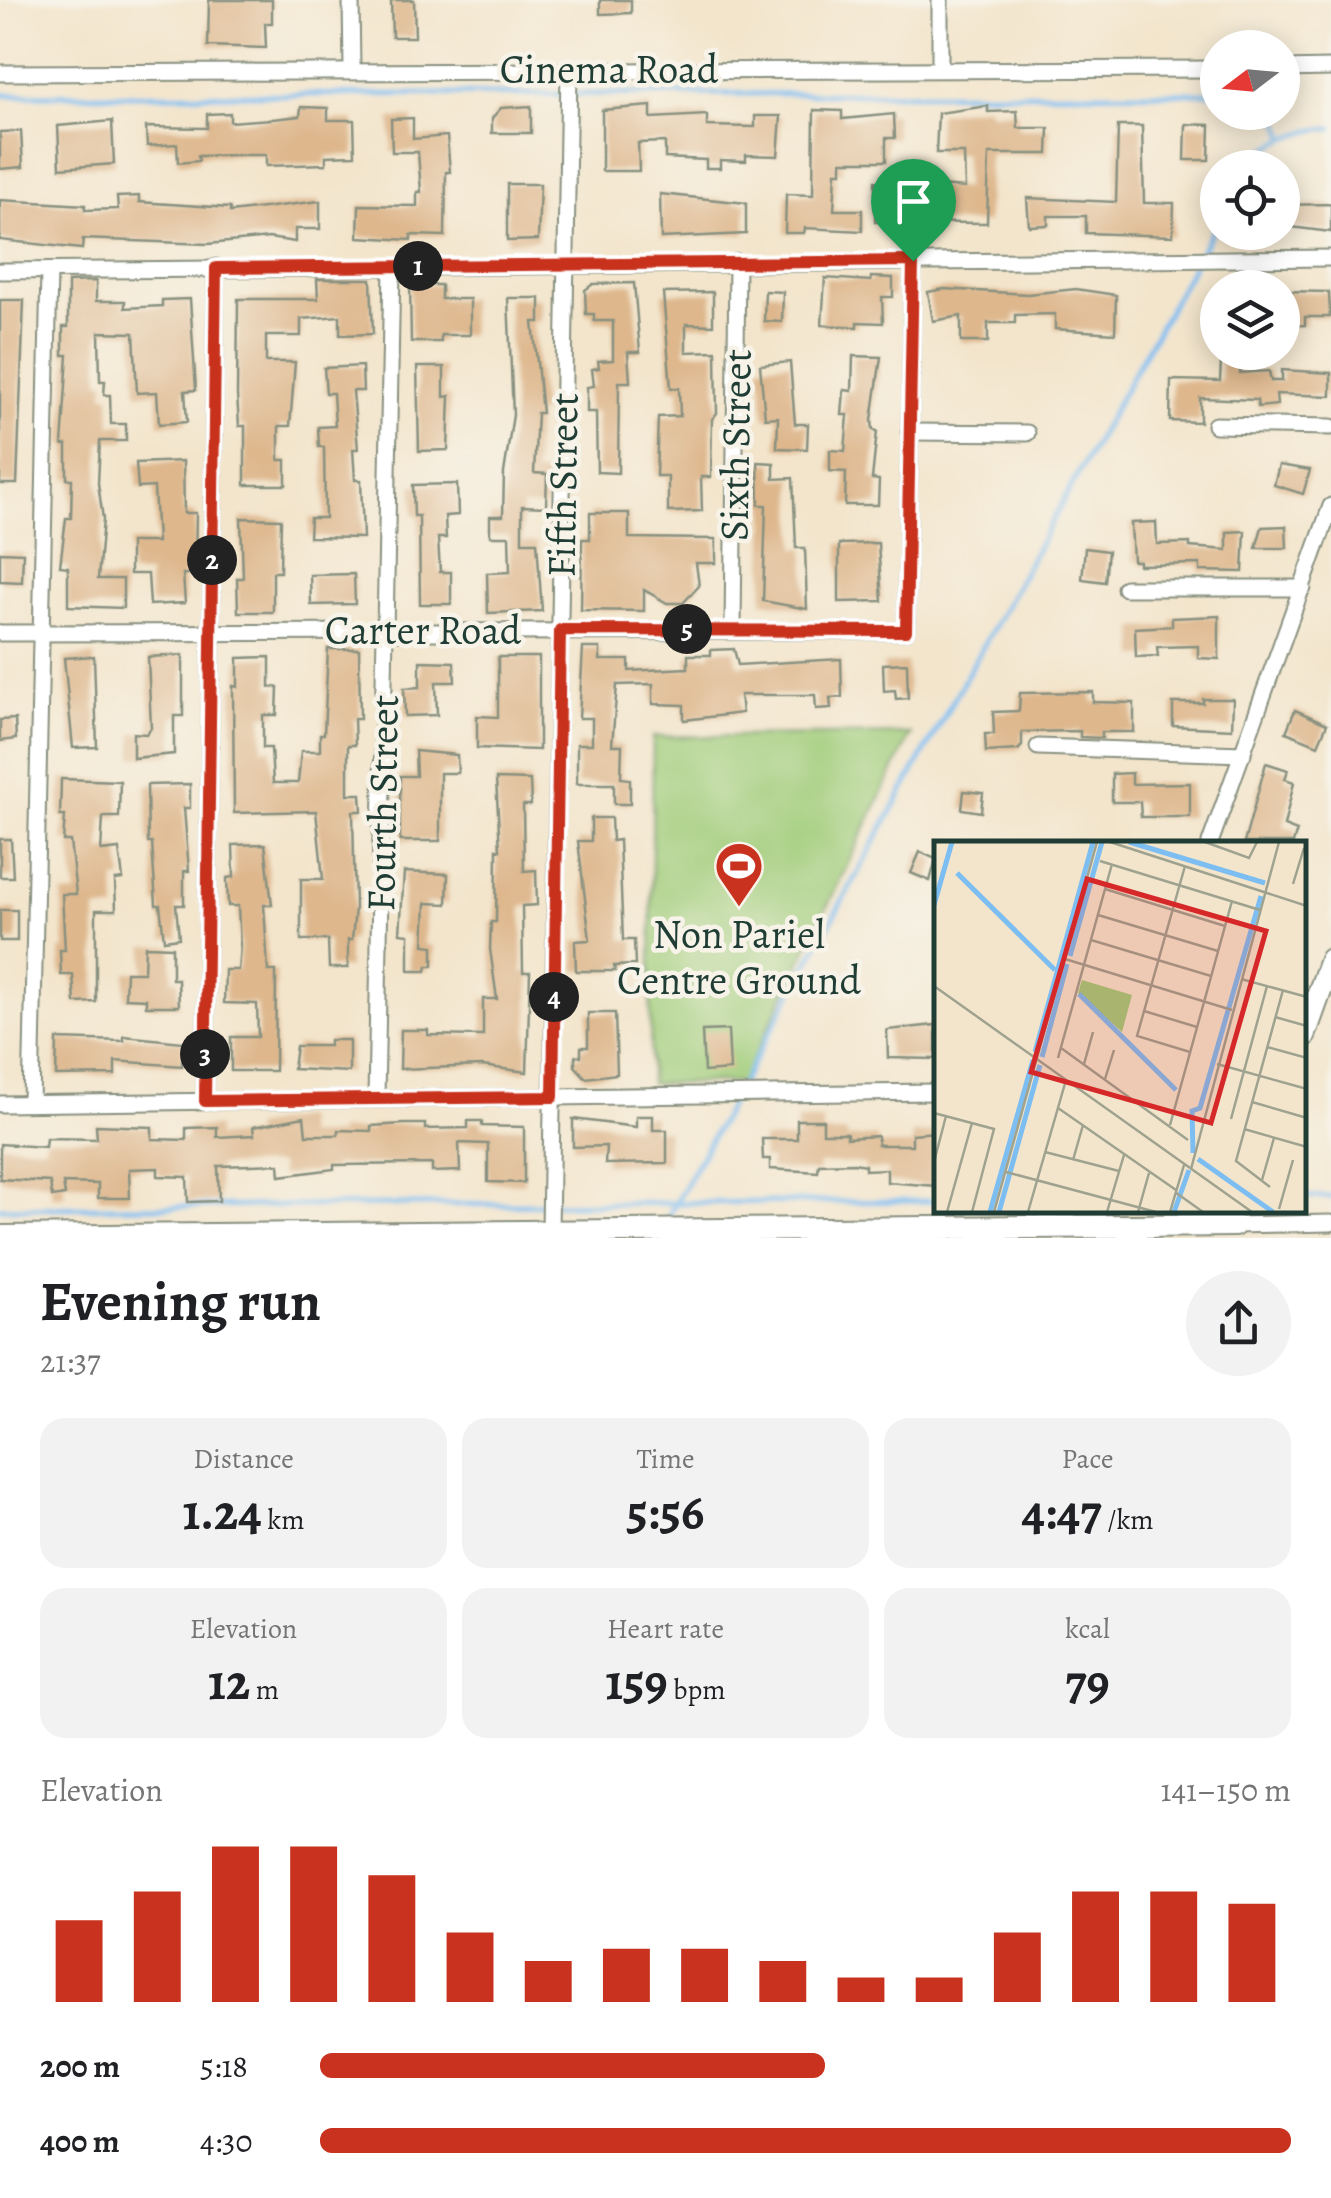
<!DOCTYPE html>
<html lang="en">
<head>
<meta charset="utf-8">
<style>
	:root { --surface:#fff; --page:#f2f2f2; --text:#202124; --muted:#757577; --accent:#c8321e }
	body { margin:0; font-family:Alegreya,serif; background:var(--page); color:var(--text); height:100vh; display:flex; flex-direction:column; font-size:38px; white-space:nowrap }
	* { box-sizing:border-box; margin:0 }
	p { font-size:32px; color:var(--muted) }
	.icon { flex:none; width:55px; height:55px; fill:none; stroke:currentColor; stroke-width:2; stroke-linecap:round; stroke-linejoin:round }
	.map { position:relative; height:1238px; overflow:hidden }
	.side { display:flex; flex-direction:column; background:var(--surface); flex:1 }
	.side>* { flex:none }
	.needle { width:65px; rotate:254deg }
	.controls { position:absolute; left:1200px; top:30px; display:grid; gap:20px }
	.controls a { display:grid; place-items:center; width:100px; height:100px; border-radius:50%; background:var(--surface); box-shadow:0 5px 25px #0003; font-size:50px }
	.pin { position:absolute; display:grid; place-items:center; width:85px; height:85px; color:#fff; margin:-102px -42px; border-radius:50% 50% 50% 0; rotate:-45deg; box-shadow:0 0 10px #0007 }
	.pin .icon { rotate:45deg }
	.km { position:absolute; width:50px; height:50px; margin:-25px; border-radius:50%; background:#222; color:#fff; font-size:28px; line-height:50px; text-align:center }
	.round { display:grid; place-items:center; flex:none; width:105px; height:105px; border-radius:52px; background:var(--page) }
	.headline { display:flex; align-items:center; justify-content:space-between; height:170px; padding:0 40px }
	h1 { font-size:55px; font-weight:700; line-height:75px }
	.stats { display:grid; grid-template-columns:repeat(3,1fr); gap:15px; height:170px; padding:10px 40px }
	.stats div { display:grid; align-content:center; border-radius:25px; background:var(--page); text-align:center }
	.stats b { font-size:50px; font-weight:700 }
	.stats small { font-size:28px; font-weight:400 }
	.stats p { font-size:28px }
	.chart { height:280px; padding:20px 40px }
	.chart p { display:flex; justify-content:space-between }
	.chart svg { width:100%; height:180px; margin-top:10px; stroke:var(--accent); stroke-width:6 }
	ul { padding:0 40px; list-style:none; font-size:32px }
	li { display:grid; grid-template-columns:160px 120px 1fr; align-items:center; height:75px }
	li i { height:25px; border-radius:12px; background:var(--accent) }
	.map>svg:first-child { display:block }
	.grass { fill:#a1cd7b; stroke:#608558; stroke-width:2.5 }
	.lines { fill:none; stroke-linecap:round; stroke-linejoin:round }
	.stream { stroke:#7dbef2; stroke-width:5 }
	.building { fill:#deb78d }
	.street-casing { stroke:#899180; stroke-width:19 }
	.secondary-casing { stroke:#899180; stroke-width:26 }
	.street { stroke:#fff; stroke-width:15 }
	.secondary { stroke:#fff; stroke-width:22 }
	.route-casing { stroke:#fff; stroke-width:20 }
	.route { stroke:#c8321e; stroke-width:12 }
	.labels { text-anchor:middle; stroke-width:9; stroke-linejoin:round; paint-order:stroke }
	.street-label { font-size:40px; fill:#1f3d34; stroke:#f7f3e8 }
	.poi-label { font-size:40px; fill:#1f3d34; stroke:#f7f3e8 }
	.inset-river { fill:none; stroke:#7dbef2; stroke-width:5 }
	.inset-road { fill:none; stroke:#9ea28f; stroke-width:2.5 }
	.view { fill:#d62828; fill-opacity:0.15; stroke:#d62828; stroke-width:5 }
	.inset-edge { fill:none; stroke:#1f3d34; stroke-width:5 }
</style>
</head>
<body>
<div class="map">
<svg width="1331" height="1238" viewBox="0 0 1331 1238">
	<rect width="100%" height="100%" fill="#f7f3e8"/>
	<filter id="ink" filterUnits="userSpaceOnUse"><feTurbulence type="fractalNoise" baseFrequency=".01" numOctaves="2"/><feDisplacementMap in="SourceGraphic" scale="20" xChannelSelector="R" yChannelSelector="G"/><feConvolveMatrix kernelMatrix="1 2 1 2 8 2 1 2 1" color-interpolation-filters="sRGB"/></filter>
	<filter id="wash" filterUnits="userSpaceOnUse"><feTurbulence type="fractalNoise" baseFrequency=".0048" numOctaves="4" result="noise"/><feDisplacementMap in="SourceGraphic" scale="40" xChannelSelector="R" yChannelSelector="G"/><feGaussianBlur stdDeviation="2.25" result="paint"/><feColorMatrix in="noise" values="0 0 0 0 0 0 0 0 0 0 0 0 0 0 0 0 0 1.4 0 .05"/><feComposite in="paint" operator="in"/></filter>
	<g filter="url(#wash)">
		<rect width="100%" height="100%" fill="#f3e5cc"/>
		<!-- grass -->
		<polygon class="grass" points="911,734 742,1082 650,1084 653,737"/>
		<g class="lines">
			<!-- stream -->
			<g class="stream">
				<polyline points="0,95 1218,93"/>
				<polyline points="1277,112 1285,138"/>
				<path d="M1247,168C1269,141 1297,131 1331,128"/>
				<polyline points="1199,255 1218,221"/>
				<polyline points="1304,1197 1331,1197"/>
				<polyline points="0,1208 936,1201"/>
				<polyline points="665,1222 1194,264"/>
			</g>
		</g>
		<g id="blocks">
			<!-- building -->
			<g class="building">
				<polygon points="209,0 272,0 272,23 265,23 266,48 208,46"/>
				<polygon points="391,0 414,0 415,37 392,37"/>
				<polygon points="600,0 631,0 631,13 600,14"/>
				<polygon points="531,106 531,133 492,133 492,118 501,108"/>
				<polygon points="651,106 651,118 707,115 707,126 755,127 755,116 781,116 778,156 746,155 746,161 720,160 720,168 706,168 706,160 665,158 665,142 638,143 639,171 602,171 602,110"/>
				<polygon points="988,106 988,112 1017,111 1018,128 1049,128 1048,154 989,154 987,223 875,222 875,181 965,188 964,153 936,153 938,113"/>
				<polygon points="301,107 328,108 328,120 354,120 355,155 326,156 326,164 266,166 266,155 238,155 198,156 199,161 178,163 177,144 147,146 146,127 207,128 207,114 230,113 230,122 272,119 300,116"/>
				<polygon points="814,110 842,111 842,119 894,114 895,138 886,138 886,161 842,161 842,172 836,172 834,210 862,210 862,231 805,228 804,233 785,233 786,194 813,195"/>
				<polygon points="413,118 413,139 447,136 450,172 446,172 445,236 411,235 411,240 358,237 359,205 417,206 417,192 421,192 418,152 392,152 391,119"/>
				<polygon points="112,121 114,164 60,168 58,126"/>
				<polygon points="1186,124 1210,125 1209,160 1185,160"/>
				<polygon points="1118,126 1142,126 1144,203 1174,203 1173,236 1086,233 1086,216 1048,216 1048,225 1029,226 1027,198 1116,202"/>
				<polygon points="21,131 23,167 0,169 0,132"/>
				<polygon points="507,184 540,184 538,240 507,241"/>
				<polygon points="660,194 746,203 746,234 661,238"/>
				<polygon points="139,196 139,202 230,208 230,212 320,201 320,229 295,229 295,242 269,238 208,244 83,239 82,249 0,240 0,200 85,205 85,210 118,209 117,197"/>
				<polygon points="1331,204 1331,232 1282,226 1282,205"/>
				<polygon points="871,277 893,278 893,297 882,297 883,323 857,322 857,327 822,325 825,278 871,281"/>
				<polygon points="317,279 371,279 373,334 340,335 340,316 301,319 301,336 266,336 266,362 295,362 290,426 279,426 279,460 286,460 286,485 245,485 245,426 239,426 237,395 238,299 318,299"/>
				<polygon points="96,281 96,301 125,301 125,308 162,306 162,300 190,299 196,390 185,391 187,422 159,424 157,392 137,393 134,333 99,332 100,381 105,381 104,395 110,395 111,424 126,424 126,441 100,441 98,483 103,519 98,579 123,579 123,608 68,606 68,567 60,566 66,518 71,518 72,479 67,479 67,445 62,445 68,355 63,355 63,327 68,327 68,282"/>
				<polygon points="634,283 640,352 628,352 630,382 619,382 618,473 597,472 596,412 587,412 587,387 594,386 592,369 599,368 598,361 613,360 613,321 594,321 594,314 586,314 585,290 593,284"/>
				<polygon points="410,285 441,285 441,299 470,299 470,335 441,335 441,342 411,342"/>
				<polygon points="944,289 1028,294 1076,289 1116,295 1115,333 1055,329 1055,314 1015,315 1015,323 988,323 988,342 961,342 961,316 933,321 928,292"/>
				<polygon points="765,291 783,292 782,322 764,321"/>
				<polygon points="1282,291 1329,292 1330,317 1305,317 1305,325 1282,326"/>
				<polygon points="713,292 713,325 686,324 686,352 716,351 717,413 712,419 711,477 701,477 702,511 668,512 668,476 656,476 658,417 680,416 679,388 671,388 663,293"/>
				<polygon points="508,298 540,298 540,322 533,322 542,413 537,413 534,473 547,474 546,507 522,506 522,542 537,542 542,611 488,613 487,573 510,572 509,536 490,536 490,516 503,516 504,473 513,415"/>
				<polygon points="0,300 24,300 17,484 0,484"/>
				<polygon points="853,356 881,357 872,420 873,430 877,431 872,479 879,480 878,505 845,505 846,472 830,471 830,450 845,451 848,415 842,415 844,390 852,391"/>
				<polygon points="1221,361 1241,362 1240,373 1269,371 1271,381 1282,381 1282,370 1331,373 1331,396 1276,394 1277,405 1258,407 1257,400 1200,398 1200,422 1170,421 1171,380 1220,381"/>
				<polygon points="790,362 795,424 808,424 807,449 777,448 778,417 765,418 760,365"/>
				<polygon points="362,366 363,391 353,391 358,449 353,449 355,480 361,480 363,538 309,537 310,518 325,518 324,447 319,447 318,427 335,426 333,393 326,393 324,368"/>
				<polygon points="417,367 444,367 444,397 450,396 448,450 419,451"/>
				<polygon points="183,461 184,513 196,513 195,574 183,574 185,603 150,605 148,574 130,574 130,542 157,542 154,487 138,488 136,463"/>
				<polygon points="758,462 774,463 774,479 793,478 796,548 805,548 807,609 763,601 766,505 759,505"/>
				<polygon points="1279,465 1310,470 1303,494 1274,485"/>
				<polygon points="457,484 458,515 445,516 446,538 438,538 440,572 451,572 451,604 420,604 419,516 414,516 413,485"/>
				<polygon points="590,513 629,513 629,538 716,539 716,563 696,563 699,586 683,603 667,603 644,590 644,611 581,610 582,539 590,539"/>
				<polygon points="241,518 281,519 280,572 273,572 273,612 238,612 237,578 243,578"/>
				<polygon points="1156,522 1157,544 1190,543 1190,547 1227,550 1227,532 1245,531 1243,572 1200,571 1200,564 1139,565 1139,561 1133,561 1131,523"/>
				<polygon points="1286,526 1287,548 1256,548 1262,527"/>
				<polygon points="878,543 882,601 839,602 839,544"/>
				<polygon points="1085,548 1108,551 1105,582 1082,579"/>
				<polygon points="0,552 23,553 22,582 0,581"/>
				<polygon points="354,574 355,604 311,605 310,575"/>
				<polygon points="1219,616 1219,659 1198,658 1198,646 1157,647 1158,656 1136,657 1135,628 1172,626 1172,618"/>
				<polygon points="583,648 600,648 600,660 629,660 629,671 688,668 688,655 711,655 711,650 734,649 738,665 841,659 842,697 830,698 831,708 816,709 815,695 740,695 742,713 684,720 684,705 653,704 653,684 617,685 612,745 622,745 621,778 630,779 630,804 614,804 614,784 577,784 577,744 592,744 592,718 579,718"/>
				<polygon points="328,649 359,649 360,719 354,719 355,745 348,745 348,794 361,794 362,811 353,811 355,908 352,940 348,940 348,968 329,968 328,940 301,940 301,879 323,879 316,811 234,813 233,686 238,687 238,658 270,657 270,687 278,687 277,715 263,715 263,748 271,748 273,783 298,783 301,751 320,751 320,734 324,734"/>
				<polygon points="183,655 183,716 174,716 174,754 133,758 133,733 146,734 151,728 148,657"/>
				<polygon points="94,656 97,747 73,748 64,658"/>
				<polygon points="498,657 539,657 539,750 477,748 477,716 498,717"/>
				<polygon points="420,661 454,662 455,682 436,682 437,715 405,716 404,688 420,687"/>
				<polygon points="907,663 908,698 896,699 895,690 884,691 883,664"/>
				<polygon points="1093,692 1093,702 1134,703 1134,732 1102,732 1102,738 1080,737 1080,731 1022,732 1022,746 1018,750 986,752 985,734 994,734 993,712 1019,711 1020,693"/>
				<polygon points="1203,699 1233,699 1232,729 1173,726 1173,703 1203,703"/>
				<polygon points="1295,710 1327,724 1318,745 1286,732"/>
				<polygon points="15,719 16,739 0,741 0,720"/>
				<polygon points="415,751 457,755 458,773 440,773 440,841 400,841 400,776 416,776"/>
				<polygon points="1266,763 1288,770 1285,779 1294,782 1284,826 1297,831 1293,843 1244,843"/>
				<polygon points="1132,773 1132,784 1190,783 1190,817 1141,817 1140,802 1112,802 1112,774"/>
				<polygon points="61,779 120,781 119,817 103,817 101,851 119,849 123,879 115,880 116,910 96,910 96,1002 75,1003 73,975 61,975 60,950 65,950 62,894 76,894 70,841 63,841 65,816 60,816"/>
				<polygon points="496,779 530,780 531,805 523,805 524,871 536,870 537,905 522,906 523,972 530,972 527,1072 482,1066 400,1069 401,1030 428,1030 428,1035 483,1036 483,999 497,999 490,949 491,922 496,922 497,849 500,850"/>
				<polygon points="190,784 190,808 184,808 189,871 184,871 184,905 176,905 179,938 164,940 160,905 156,905 152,843 148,843 147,785"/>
				<polygon points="964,791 983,793 981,812 962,809"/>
				<polygon points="591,818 611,818 612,841 619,840 623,940 634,940 635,965 614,966 615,971 576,971 575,941 590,940 578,841 591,841"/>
				<polygon points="0,839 11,839 13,877 0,877"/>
				<polygon points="265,844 272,905 264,905 268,971 276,971 275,1071 231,1071 231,1037 258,1037 257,1004 224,1003 225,970 238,970 240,947 238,906 228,906 227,878 234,877 233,845"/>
				<polygon points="920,852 936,859 930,881 911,873"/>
				<polygon points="404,872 448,874 447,904 426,903 424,945 433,946 433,966 427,966 426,971 409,971 409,934 400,933"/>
				<rect x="0" y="910" width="17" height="31"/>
				<polygon points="145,946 172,947 172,979 178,979 179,1006 146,1006 146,999 125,998 126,972 144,972"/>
				<polygon points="588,1013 615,1013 617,1074 586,1078 575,1066 575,1056 581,1056 581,1047 588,1047"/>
				<polygon points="936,1025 936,1059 888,1058 887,1030"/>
				<polygon points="728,1030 730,1070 704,1072 702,1031"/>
				<polygon points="124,1036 183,1042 182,1066 115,1061 115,1075 56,1076 57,1039 124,1041"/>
				<polygon points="329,1040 349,1040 349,1072 293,1069 296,1046 329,1046"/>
				<polygon points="636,1116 653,1116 653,1130 667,1130 667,1163 605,1164 606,1146 573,1147 573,1119 636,1127"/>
				<polygon points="304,1117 306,1135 338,1135 338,1130 371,1131 371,1126 404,1124 425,1124 425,1129 468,1128 468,1121 482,1121 482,1126 524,1127 524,1183 488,1182 488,1144 459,1143 460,1171 432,1172 432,1164 334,1165 334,1169 280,1176 279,1164 218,1166 219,1201 188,1202 187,1177 158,1176 158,1168 129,1169 130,1198 98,1198 98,1184 63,1183 65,1195 52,1197 50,1182 0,1179 0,1144 45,1147 46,1138 97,1139 96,1125 152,1127 152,1139 186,1140 186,1128 217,1127 217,1137 254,1135 253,1127"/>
				<polygon points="797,1120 823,1120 823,1133 847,1133 847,1138 877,1136 878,1145 912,1145 912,1134 936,1132 936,1186 887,1182 887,1169 865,1170 865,1165 854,1163 819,1164 818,1172 770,1169 770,1159 763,1159 762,1139 797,1139"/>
			</g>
		</g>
	</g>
	<g filter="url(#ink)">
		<use href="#blocks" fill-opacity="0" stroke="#899180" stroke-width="2.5"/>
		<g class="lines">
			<!-- street casing -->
			<g class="street-casing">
				<g id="street">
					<polyline points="351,0 352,69"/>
					<polyline points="940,69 940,0"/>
					<polyline points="1282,69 1331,68"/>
					<polyline points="0,73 1218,69"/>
					<polyline points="0,271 1331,258"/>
					<polyline points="1215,425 1331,427"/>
					<polyline points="909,432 1027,433"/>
					<polyline points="1125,588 1303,588"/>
					<polyline points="733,629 737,262"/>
					<polyline points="0,633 906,631 913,261"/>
					<polyline points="1038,747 1243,754"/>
					<polyline points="1210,843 1331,506"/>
					<polyline points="376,1099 392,267"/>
					<polyline points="205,1101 216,267"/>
					<polyline points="31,1103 49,271"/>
					<polyline points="0,1104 936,1092"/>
					<polyline points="1234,1225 1331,1223"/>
					<polyline points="550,1231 569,70"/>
				</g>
			</g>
			<!-- secondary casing -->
			<g class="secondary-casing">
				<g id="secondary">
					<polyline points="1304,1036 1331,960"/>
					<polyline points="0,1237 1234,1225"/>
				</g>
			</g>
			<!-- street -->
			<use href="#street" class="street"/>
			<!-- secondary -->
			<use href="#secondary" class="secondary"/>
		</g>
	</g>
	<g class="lines" filter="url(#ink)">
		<!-- route casing -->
		<g class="route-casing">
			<polygon id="route" points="913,261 906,631 560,630 553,1097 205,1101 216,268"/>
		</g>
		<!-- route -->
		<use href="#route" class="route"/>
	</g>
	<!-- icons -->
	<defs>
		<g id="stadium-pin" transform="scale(2.5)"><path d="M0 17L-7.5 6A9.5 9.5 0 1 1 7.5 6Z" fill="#c8321e" stroke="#f7f3e8"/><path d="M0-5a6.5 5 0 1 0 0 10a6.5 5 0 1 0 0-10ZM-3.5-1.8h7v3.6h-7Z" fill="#fff"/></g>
	</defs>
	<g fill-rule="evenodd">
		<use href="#stadium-pin" x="739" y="866"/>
	</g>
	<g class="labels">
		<!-- street labels -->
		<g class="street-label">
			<text x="609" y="83">Cinema Road</text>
			<text transform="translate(735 445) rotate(-89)" y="14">Sixth Street</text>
			<text transform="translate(562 485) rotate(-89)" y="14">Fifth Street</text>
			<text x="423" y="644">Carter Road</text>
			<text transform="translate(382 803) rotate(-89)" y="14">Fourth Street</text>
		</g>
		<!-- poi labels -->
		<g class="poi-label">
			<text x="739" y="948">Non Pariel<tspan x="739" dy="46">Centre Ground</tspan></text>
		</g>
	</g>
	<!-- overview -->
	<g transform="translate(934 841)">
		<rect width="372" height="372" fill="#f3e5cc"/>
		<path d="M148,139L198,154L188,191L144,152Z" fill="#a1cd7b"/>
		<path class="inset-river" d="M195,1L331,42M23,32L121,129M0,64L18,1M136,115L168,1M145,153L242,249M101,211L159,1M108,216L133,123M259,312L258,270L266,267L327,55M264,318L339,371M56,371L99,219M65,371L106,224M240,371L255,329"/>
		<path class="inset-road" d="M176,1L373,65M271,1L315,17L323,1M166,20L326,69M251,25L203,195L256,211M359,43L370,7M171,48L291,85M164,74L284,110M157,99L277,135M131,118L298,169M307,138L373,156M0,145L318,371M210,170L263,186M341,176L373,185M333,206L373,217M127,207L254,299M124,217L178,23M150,223L159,191M283,223L373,248M171,238L180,209M318,261L373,277M124,267L242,349M0,272L60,288L38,371M297,278L333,145M236,284L298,60M310,288L373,306M111,311L185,330M139,319L149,284M0,321L12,275M257,328L345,1M72,331L222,371M328,339L340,297M336,346L302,320L349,149M241,351L269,371M345,368L359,319M13,371L38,282M60,371L163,1M94,371L132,239M173,371L190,314M204,371L215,332M236,371L250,324"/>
		<path class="view" d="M153,38L332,90L277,282L97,231Z"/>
		<rect width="372" height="372" class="inset-edge"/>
	</g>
</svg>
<div class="controls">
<a><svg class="needle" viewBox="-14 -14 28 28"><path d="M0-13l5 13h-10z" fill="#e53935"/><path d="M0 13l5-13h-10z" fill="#757577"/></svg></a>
<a><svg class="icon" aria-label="locate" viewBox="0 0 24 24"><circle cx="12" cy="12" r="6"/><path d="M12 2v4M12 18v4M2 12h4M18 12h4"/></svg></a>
<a><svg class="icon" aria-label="layers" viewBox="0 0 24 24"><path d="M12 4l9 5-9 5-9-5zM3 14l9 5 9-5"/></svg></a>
</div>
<div class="pin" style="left:913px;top:261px;background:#1e9e55"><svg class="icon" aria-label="arrive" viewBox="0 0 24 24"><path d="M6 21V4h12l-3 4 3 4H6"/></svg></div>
<b class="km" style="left:418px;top:266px">1</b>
<b class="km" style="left:212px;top:560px">2</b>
<b class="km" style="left:205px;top:1054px">3</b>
<b class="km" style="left:554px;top:997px">4</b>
<b class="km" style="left:687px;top:629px">5</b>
</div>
<section class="side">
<div class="headline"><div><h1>Evening run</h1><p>21:37</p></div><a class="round"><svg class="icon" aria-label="share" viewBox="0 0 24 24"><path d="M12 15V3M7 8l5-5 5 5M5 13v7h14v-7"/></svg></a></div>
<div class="stats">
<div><p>Distance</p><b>1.24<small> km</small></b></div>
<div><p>Time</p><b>5:56</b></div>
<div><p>Pace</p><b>4:47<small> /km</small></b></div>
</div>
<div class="stats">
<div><p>Elevation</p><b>12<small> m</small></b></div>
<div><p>Heart rate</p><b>159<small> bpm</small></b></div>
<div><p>kcal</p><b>79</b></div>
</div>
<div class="chart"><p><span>Elevation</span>141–150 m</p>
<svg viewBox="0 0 160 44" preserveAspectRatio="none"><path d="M5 44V24M15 44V17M25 44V6M35 44V6M45 44V13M55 44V27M65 44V34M75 44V31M85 44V31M95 44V34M105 44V38M115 44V38M125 44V27M135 44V17M145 44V17M155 44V20"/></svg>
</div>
<ul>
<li><b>200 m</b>5:18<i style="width:52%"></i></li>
<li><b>400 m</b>4:30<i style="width:100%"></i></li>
</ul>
</section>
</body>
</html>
